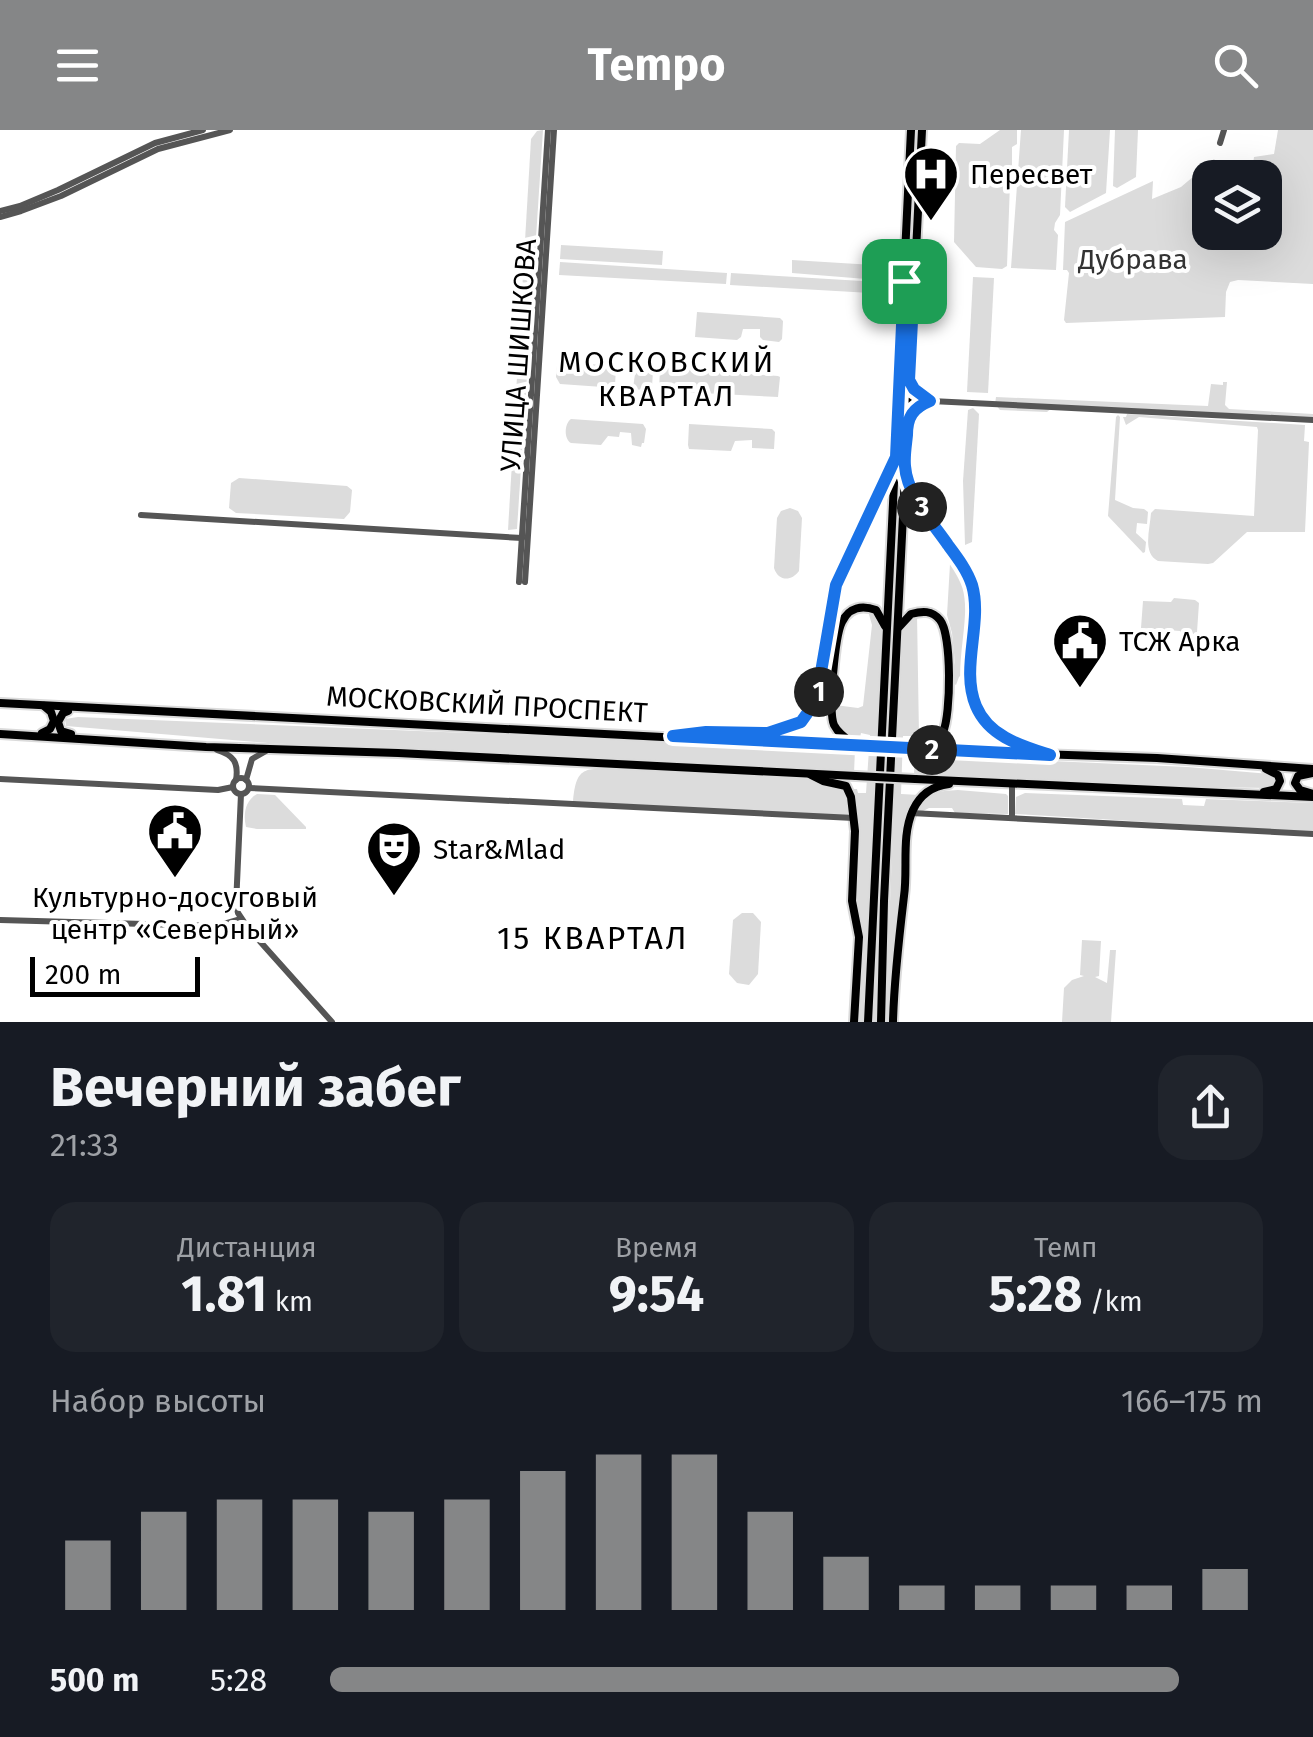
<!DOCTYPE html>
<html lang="ru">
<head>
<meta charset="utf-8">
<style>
	:root { --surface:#171b24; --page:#20242c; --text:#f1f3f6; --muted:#9ea1a6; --accent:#858687 }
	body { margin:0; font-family:"Fira Sans",sans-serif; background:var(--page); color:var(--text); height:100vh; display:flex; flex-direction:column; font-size:38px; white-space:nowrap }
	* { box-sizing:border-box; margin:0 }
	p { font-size:32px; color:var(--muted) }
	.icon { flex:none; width:55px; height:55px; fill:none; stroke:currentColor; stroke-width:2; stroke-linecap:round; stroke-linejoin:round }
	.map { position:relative; height:892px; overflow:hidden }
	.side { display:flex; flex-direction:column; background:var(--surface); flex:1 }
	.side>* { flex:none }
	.tools { position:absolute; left:1192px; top:30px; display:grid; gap:20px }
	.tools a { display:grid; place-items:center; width:90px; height:90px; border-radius:20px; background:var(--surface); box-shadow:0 10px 40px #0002; font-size:50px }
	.scale { position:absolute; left:30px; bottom:25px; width:170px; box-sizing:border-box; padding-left:10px; border:5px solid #000; border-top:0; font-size:28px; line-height:35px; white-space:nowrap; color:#000; -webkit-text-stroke:8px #fff; paint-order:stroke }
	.pin { position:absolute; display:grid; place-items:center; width:85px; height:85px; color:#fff; margin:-42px; border-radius:20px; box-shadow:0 5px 15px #0006 }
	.km { position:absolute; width:50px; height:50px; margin:-25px; border-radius:50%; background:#222; color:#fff; font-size:28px; line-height:50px; text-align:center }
	.round { display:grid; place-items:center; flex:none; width:105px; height:105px; border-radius:30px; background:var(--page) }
	.summary { display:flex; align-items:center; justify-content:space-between; height:170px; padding:0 50px }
	h1 { font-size:55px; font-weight:700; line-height:75px }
	.figures { display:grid; grid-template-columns:repeat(3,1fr); gap:15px; height:170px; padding:10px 50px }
	.figures div { display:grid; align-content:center; border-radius:25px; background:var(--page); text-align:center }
	.figures b { font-size:50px; font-weight:700 }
	.figures small { font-size:28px; font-weight:400 }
	.figures p { font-size:28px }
	.chart { height:280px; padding:20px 50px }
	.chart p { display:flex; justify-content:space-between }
	.chart svg { width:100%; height:180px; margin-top:10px; stroke:var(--accent); stroke-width:6 }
	ul { padding:0 50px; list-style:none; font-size:32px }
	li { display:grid; grid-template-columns:160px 120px 1fr; align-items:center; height:75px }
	li i { height:25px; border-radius:12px; background:var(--accent) }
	header { display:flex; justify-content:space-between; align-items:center; height:130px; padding:0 50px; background:var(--accent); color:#fff; font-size:45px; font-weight:700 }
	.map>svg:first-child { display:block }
	.green { fill:#dcdcdc; fill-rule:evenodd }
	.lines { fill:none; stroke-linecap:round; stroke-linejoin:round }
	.major-casing { stroke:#dbdbdb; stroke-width:12 }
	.minor { stroke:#555; stroke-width:6 }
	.major { stroke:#000; stroke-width:8 }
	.major-bridge-casing { stroke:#dbdbdb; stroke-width:12; stroke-linecap:butt }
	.major-bridge { stroke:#000; stroke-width:8 }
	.route-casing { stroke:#fff; stroke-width:20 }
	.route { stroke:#1a73e8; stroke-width:12 }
	.labels { text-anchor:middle; stroke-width:8; stroke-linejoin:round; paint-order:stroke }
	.poi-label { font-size:28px; fill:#000; stroke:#fff; text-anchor:start }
	.park-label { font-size:28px; fill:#333; stroke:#fff }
	.street-label { font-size:28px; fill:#000; stroke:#fff }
	.neighbourhood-label { font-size:30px; letter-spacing:2.5px; fill:#000; stroke:#fff }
	.quarter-label { font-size:32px; letter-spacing:2.5px; fill:#000; stroke:#fff }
</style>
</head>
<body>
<header><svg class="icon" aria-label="menu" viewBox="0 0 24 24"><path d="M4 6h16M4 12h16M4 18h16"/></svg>Tempo<svg class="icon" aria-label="search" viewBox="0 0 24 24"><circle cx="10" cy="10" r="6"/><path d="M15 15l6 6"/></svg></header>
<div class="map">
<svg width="1313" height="892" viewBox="0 0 1313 892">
	<rect width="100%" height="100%" fill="#fff"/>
	<!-- green -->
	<g class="green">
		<polygon points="543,0 517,399 508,400 531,9 537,1"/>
		<polygon points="1000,0 1017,0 1017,14 1012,17 1012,35 1016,37 1015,51 1010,53 1007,136 1002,139 976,137 954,112 956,16 959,13 980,14"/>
		<polygon points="1021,0 1064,0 1060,85 1055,93 1054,100 1058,105 1056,140 1011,138"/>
		<polygon points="1069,0 1110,0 1106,63 1070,82 1065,77"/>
		<polygon points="1115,0 1138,0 1136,47 1117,58 1113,56"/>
		<path d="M1278,0H1313V154L1238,150L1230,152L1226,162L1225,187L1066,193L1064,190L1069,143L1067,140H1063L1065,92L1153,51L1152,69L1181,57L1214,29L1221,38L1252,42L1254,27L1274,24ZM1210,48H1265V102H1210Z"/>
		<polygon points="561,115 663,121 662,135 560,129"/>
		<polygon points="792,130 890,136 889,150 874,150 889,153 888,164 730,155 731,143 862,151 866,149 792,143"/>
		<polygon points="560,132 727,143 726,154 559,145"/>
		<polygon points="973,147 994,148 988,263 967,262"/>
		<polygon points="907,155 911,155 876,892 871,892"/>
		<polygon points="697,182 780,188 783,191 782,209 779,212 763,210 760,207 760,199 743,199 741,207 737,210 695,207"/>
		<polygon points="560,232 616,236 615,256 633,258 636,237 648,238 653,242 652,256 646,260 560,254 556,247 557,236"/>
		<polygon points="665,238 778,246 780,247 778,267 662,261 659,258 660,241"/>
		<polygon points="1223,252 1227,252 1225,275 1229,279 1313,284 1313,290 1053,277 1047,282 1000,280 995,274 996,267 1208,276 1211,254 1223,255"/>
		<polygon points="973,278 979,284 972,412 965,415 963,351 968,280"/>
		<path d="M1127,284L1305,295L1304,311L1309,312L1305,402H1247L1213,433L1208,434L1158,431C1142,423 1150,399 1151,383L1155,379L1254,386L1258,300L1257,297L1139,287L1126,295L1123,287H1126Z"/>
		<polygon points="1118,285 1120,287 1115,370 1133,378 1144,379 1148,382 1147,394 1137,393 1136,403 1146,412 1145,422 1143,423 1108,386 1116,287"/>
		<path d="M571,289L643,294L646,299L644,313H642L641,317L632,315L631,303L620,302L619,307L608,306L601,315L571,313C564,309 564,294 571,289Z"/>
		<polygon points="689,294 772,299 775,302 774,319 752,318 752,310 735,311 731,321 689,319 688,315"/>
		<polygon points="239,348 347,356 352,360 350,382 344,389 236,383 229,378 231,353"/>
		<path d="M790,378L798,381L802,388L799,441C791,452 778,451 774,438L777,388L781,381Z"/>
		<polygon points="954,432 958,433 971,459 968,539 959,547 956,555 953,553 951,542 955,533 952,503 947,485 950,434"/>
		<polygon points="1174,468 1195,470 1199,473 1197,502 1194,504 1183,504 1180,501 1141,498 1143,471 1171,472"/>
		<path d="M868,481L876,488L882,499L865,892H859L862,807L856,776L859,702L853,659H857L858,663H866L870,605L861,603L860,608L848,607C838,597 835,589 835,575L858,578L863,576L872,495Z"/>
		<polygon points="917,484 919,606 935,606 929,611 916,613 916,606 903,606 901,664 919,665 907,682 904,698 901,761 893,816 890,892 885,892 901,508 904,493"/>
		<polygon points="78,587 855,619 854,643 268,613 66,596 65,589"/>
		<polygon points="915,625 1188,637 1270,644 1276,647 1278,651 1276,656 1269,658 1202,657 914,644"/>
		<path d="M623,638L806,643L846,656L854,688L573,673C576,632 587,640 623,638Z"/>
		<path d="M958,660L1006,664L1008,666V684L955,683L952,678H929L921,682L917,679C928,662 938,661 958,660Z"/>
		<polygon points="1025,663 1182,669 1183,675 1204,676 1206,669 1313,673 1313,702 1015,684 1016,667"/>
		<path d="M257,664L275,665L306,697V699H257L246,697C243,684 245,671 257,664Z"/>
		<polygon points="742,783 753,783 761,792 758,844 749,855 737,853 729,844 733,790"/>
		<polygon points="1082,810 1101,811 1099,846 1095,847 1107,853 1110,820 1116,820 1111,892 1062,892 1064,858 1072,850 1084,846 1080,845"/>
	</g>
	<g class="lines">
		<!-- major casing -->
		<g class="major-casing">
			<g id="major">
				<path d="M908,347C921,386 957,413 971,452C976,467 974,482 973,498C970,568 966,597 1042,622"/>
				<path d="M899,497L911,484C922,481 932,480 940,490C952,505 951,585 943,602C938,612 926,615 917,620"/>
				<polyline points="0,573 858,617"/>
				<polyline points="68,581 63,583 58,592 61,601 71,604"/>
				<polyline points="42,603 50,599 54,591 51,582 44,576"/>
				<path d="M697,603C720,601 744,607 767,603C779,601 794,597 803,589C829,568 825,489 836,455L893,337"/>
				<polyline points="0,604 206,617 398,623 856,646"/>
				<path d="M858,617C850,611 839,605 834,595C828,581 835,506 842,492C849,477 862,475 876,480L885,496"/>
				<polyline points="916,620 1157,628 1313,639"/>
				<polyline points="1313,643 1298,646 1295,653 1300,660 1313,664"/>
				<polyline points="811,645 823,651 846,656 851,667 855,701 852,771 859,807 854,892"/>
				<polyline points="915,649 1313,667"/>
				<polyline points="1264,662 1276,659 1280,651 1278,645 1266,639"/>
				<polyline points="868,892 911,0"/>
				<polyline points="881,892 884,771 922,0"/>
				<path d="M893,892C894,849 899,808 904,766C908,739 901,706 913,680C920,665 932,656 949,654"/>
			</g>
		</g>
		<!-- minor -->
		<g class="minor">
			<polyline points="1220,13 1224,0"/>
			<polyline points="0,81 20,76 58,60 155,13 203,0"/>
			<polyline points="0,87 21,81 61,66 158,19 230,0"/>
			<polyline points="931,271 1313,290"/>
			<polyline points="908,290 920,275 931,271 921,265 911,253"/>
			<polyline points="141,385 522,408"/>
			<polyline points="519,452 548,0"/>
			<polyline points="525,452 554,0"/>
			<path d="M217,620C233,625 239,632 236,650"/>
			<circle cx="241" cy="656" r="8"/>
			<polyline points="0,649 218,660 233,657"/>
			<polyline points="246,650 252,629 266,621"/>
			<polyline points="249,658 854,688"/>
			<polyline points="241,664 236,775 238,783 248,798 332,892"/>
			<polyline points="911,683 1313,704"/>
			<polyline points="1012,687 1012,654"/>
			<polyline points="0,790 217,796 241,789"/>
		</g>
		<!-- major -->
		<use href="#major" class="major"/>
		<!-- major-bridge casing -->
		<g class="major-bridge-casing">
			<g id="major-bridge">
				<polyline points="858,617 916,620"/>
				<polyline points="856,646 915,649"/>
			</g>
		</g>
		<!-- major-bridge -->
		<use href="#major-bridge" class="major-bridge"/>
	</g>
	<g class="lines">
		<!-- route casing -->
		<g class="route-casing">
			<path id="route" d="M904,151L914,152L909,250L914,259L930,271C913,278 907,287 907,305C906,315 904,326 905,336C907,365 932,392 948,415C957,427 967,440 972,455C983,493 960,538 976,576C989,607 1022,616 1050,625L673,606L706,602L768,603L801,592L816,571L836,455L896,327Z"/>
		</g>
		<!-- route -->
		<use href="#route" class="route"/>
	</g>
	<!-- icons -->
	<defs>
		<g id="hospital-pin" transform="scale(2.875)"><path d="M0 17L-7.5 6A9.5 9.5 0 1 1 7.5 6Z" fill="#000" stroke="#fff"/><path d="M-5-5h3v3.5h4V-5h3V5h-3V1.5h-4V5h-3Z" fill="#fff"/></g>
		<g id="civic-pin" transform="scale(2.875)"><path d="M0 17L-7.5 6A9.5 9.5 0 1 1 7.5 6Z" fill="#000" stroke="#fff"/><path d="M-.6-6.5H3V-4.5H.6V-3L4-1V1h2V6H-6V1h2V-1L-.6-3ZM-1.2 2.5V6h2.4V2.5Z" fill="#fff"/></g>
		<g id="theatre-pin" transform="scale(2.875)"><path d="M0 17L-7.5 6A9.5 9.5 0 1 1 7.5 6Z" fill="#000" stroke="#fff"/><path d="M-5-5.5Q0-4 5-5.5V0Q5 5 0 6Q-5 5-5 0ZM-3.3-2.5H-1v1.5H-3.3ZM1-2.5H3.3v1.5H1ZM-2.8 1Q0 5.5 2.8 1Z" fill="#fff"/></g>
	</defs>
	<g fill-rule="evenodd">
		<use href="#hospital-pin" x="931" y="44"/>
		<use href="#civic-pin" x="1080" y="511"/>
		<use href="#civic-pin" x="175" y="701"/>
		<use href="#theatre-pin" x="394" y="719"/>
	</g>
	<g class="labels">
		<!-- poi labels -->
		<g class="poi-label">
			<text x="970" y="54">Пересвет</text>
			<text x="1119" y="521">ТСЖ Арка</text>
			<text x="433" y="729">Star&amp;Mlad</text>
			<text x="175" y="777" text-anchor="middle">Культурно-досуговый<tspan x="175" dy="32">центр «Северный»</tspan></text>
		</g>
		<!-- park labels -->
		<g class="park-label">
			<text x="1133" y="139">Дубрава</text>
		</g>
		<!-- street labels -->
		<g class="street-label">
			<text transform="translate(518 225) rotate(-86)" y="10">УЛИЦА ШИШКОВА</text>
			<text transform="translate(487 574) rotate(3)" y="10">МОСКОВСКИЙ ПРОСПЕКТ</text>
		</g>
		<!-- neighbourhood labels -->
		<g class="neighbourhood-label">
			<text x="667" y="242">МОСКОВСКИЙ<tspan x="667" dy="34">КВАРТАЛ</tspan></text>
		</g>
		<!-- quarter labels -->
		<g class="quarter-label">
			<text x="593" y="819">15 КВАРТАЛ</text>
		</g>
	</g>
</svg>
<div class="tools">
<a><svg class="icon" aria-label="layers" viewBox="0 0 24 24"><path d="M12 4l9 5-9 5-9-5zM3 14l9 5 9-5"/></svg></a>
</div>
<div class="scale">200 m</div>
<div class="pin" style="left:904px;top:151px;background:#1e9e55"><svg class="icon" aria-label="arrive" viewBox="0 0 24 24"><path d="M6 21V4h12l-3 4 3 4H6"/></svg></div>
<b class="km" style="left:819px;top:562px">1</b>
<b class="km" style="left:932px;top:620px">2</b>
<b class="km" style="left:922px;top:377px">3</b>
</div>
<section class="side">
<div class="summary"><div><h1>Вечерний забег</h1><p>21:33</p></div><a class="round"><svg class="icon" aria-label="share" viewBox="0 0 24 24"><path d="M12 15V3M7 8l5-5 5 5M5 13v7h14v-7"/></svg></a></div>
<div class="figures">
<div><p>Дистанция</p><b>1.81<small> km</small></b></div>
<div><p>Время</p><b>9:54</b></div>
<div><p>Темп</p><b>5:28<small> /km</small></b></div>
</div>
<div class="chart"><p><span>Набор высоты</span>166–175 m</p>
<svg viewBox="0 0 160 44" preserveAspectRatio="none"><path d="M5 44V27M15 44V20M25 44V17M35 44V17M45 44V20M55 44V17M65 44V10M75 44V6M85 44V6M95 44V20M105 44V31M115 44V38M125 44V38M135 44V38M145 44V38M155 44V34"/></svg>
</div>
<ul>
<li><b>500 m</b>5:28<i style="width:91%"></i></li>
</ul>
</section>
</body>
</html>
